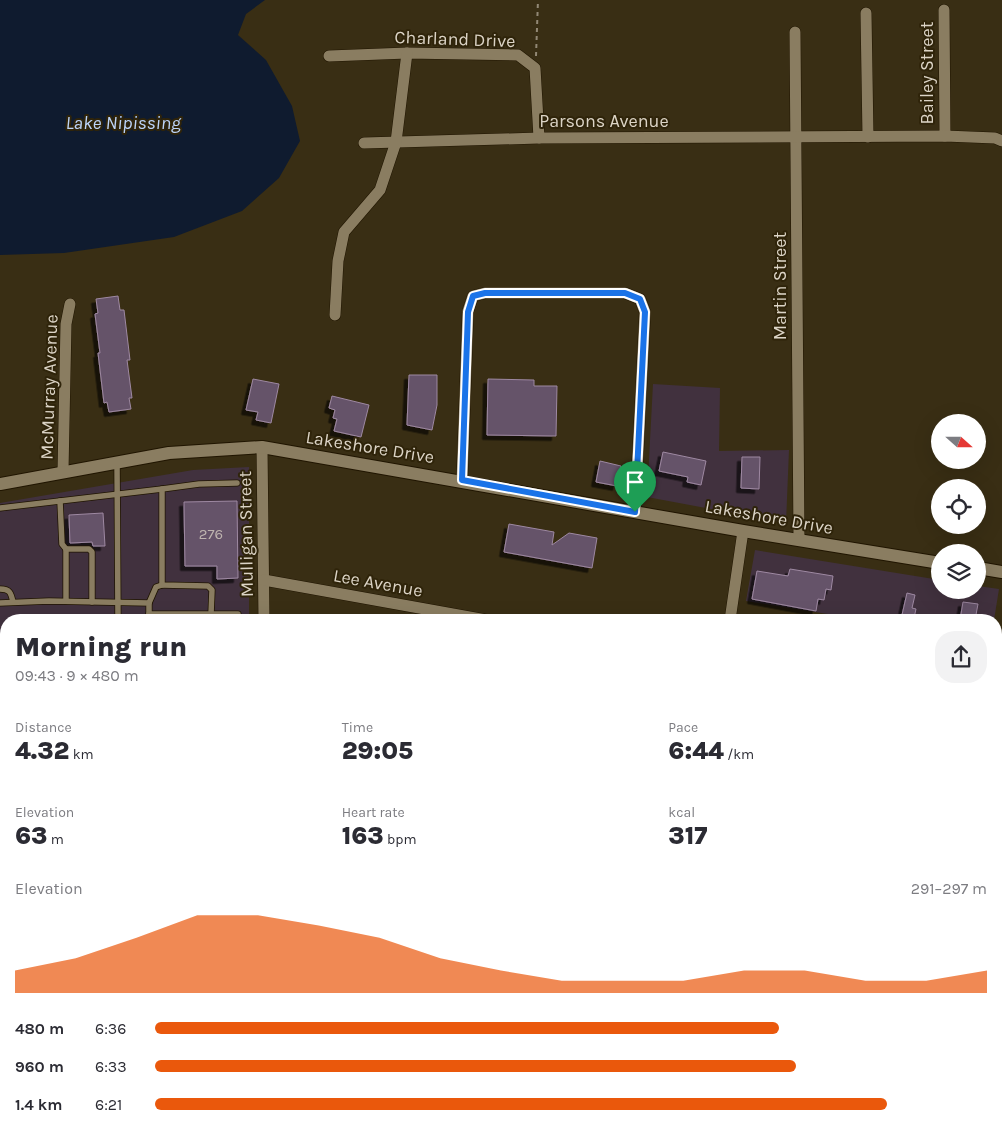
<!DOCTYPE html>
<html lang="en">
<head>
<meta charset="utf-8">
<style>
	:root { --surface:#fff; --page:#f2f2f3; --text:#2b2b33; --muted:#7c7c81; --accent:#ea580c }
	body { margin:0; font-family:Karla,sans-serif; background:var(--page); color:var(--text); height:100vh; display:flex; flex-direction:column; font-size:19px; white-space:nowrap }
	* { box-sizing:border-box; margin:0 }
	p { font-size:16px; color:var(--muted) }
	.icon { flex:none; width:28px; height:28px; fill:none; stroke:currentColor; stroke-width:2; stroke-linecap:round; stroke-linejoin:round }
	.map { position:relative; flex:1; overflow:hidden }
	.details { position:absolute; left:0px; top:614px; width:1002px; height:519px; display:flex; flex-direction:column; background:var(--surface); border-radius:20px 20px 0 0; box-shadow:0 5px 20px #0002 }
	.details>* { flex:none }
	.needle { width:32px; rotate:111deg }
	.tools { position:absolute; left:931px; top:414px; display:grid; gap:10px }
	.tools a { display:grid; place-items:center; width:55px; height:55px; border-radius:50%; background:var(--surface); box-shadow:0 5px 20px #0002; font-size:25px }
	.pin { position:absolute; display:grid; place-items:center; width:42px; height:42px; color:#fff; margin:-51px -21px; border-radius:50% 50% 50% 0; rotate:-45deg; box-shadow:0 0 5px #0007 }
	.pin .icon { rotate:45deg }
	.round { display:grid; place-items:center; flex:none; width:52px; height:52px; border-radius:20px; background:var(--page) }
	.summary { display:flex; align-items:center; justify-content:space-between; height:85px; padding:0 15px }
	h1 { font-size:28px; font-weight:800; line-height:38px }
	.figures { display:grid; grid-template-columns:repeat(3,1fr); gap:8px; height:85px; padding:5px 15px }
	.figures div { display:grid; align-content:center }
	.figures b { font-size:25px; font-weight:800 }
	.figures small { font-size:14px; font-weight:400 }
	.figures p { font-size:14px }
	.chart { height:140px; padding:10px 15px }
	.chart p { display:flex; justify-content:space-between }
	.chart svg { width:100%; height:90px; margin-top:5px; fill:var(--accent); opacity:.7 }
	ul { padding:0 15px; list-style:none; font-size:16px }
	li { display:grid; grid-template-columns:80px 60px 1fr; align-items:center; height:38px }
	li i { height:12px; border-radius:6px; background:var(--accent) }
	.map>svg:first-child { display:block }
	.commercial { fill:#41313e }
	.water { fill:#0f1b2f }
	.building { fill:#655269; stroke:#9e89a2; filter:url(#shadow) }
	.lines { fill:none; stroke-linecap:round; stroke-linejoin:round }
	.lane-casing { stroke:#201500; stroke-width:7 }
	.street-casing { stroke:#201500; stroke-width:12 }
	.secondary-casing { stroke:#201500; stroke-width:14 }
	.path { stroke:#928875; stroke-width:2; stroke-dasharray:4 4; stroke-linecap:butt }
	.lane { stroke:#8a7d61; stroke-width:5.5 }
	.street { stroke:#8a7d61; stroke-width:11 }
	.secondary { stroke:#8a7d61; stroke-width:12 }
	.route-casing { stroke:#fff; stroke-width:10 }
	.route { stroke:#1a73e8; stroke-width:6 }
	.labels { text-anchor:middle; stroke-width:4; stroke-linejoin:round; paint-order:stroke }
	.number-label { font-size:15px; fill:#beb4af }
	.street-label { font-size:18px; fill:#dcd4c6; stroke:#2f240a }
	.water-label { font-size:19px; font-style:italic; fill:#bcd4f9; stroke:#2f240a }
</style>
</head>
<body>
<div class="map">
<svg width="1002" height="1132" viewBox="0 0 1002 1132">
	<defs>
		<filter id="shadow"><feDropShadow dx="-4.5" dy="4.5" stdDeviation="0" flood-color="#0009"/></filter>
	</defs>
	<rect width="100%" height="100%" fill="#392e14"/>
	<!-- commercial -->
	<g class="commercial">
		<polygon points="653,384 720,388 719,451 789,450 786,523 647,497"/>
		<polygon points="249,467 249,620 6,620 6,901 0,901 0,503 193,470"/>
		<polygon points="755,550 940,580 940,590 978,590 978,586 999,589 994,620 865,620 746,601"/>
	</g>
	<!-- water -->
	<polygon class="water" points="0,0 265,0 246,14 238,35 266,60 292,106 300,141 279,178 242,211 174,237 64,253 0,255"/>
	<!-- building -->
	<g class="building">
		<polygon points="118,296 120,310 124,310 130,360 127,360 132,398 129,398 131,409 109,412 107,402 104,403 98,353 100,353 95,314 98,313 96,299"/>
		<polygon points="409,375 437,375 437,405 432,430 407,425"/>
		<polygon points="253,379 279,384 271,423 256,420 258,412 246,410"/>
		<polygon points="488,379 534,380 534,386 557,386 556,436 487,435"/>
		<polygon points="332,396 369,405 361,437 334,431 337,419 333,418 335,410 329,408"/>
		<polygon points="663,452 706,461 701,485 687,482 688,477 659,471"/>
		<polygon points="742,457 760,457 759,489 741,488"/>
		<polygon points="600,461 621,466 617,486 596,482"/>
		<polygon points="237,501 238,578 217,579 217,566 185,566 184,502"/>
		<polygon points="103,513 105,546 93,546 92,542 70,543 69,515"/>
		<polygon points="509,524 554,532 552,545 569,533 597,538 592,568 504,552"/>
		<polygon points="790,569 833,576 831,590 826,589 824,600 818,599 816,611 752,599 757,571 788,576"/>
		<polygon points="907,593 915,595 912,608 916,609 914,618 902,615"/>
		<polygon points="963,602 978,604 975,620 960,620"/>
	</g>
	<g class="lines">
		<!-- lane casing -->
		<g class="lane-casing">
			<g id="lane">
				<polyline points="117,462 118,620"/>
				<polyline points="60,501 62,544 66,549 66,601"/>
				<polyline points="0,508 162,489"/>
				<polyline points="66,549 89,549 92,552 92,602"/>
				<path d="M0,589C10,589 11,593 13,602"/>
				<polyline points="0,603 49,601 149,603 149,620"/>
				<polyline points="149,603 156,587 162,585"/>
				<polyline points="149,614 238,614"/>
				<polyline points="211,614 212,590 208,586 162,585 162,489 199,484 237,483"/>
				<polyline points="0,761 6,761"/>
				<polyline points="0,893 6,893"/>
			</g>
		</g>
		<!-- street casing -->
		<g class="street-casing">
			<g id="street">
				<polyline points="944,10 945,136"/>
				<polyline points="866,13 868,137"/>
				<polyline points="795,32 799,540"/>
				<polyline points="329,56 407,53 518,55 535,68 539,138"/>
				<polyline points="364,143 539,138 945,136 995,138 1002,141"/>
				<polyline points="335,315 338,261 344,232 380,190 396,142 407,53"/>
				<polyline points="262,447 264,620"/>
				<polyline points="63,471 66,324 70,304"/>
				<polyline points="462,480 468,311 473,296 485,293 625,293 640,299 645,312 635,512"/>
				<polyline points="264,580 486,620"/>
				<polyline points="730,620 743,531"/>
				<polyline points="0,975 6,975"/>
				<polyline points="0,1116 6,1114"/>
				<polyline points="632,1132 635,1126"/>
				<polyline points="999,1132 997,710 1002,641"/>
			</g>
		</g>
		<!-- secondary casing -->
		<g class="secondary-casing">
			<g id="secondary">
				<polyline points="0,484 169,453 262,447 743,531 940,563"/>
				<polyline points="978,568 1002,572"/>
			</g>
		</g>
		<!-- path -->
		<g class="path">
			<polyline points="536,56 538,0"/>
			<polyline points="346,1126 347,1132"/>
		</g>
		<!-- lane -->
		<use href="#lane" class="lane"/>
		<!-- street -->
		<use href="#street" class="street"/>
		<!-- secondary -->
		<use href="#secondary" class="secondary"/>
	</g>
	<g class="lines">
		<!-- route casing -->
		<g class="route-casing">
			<polygon id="route" points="485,293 625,293 640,299 645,312 635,512 462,480 468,312 473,296"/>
		</g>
		<!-- route -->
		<use href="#route" class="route"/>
	</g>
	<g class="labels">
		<!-- number labels -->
		<g class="number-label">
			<text x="211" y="539">276</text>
		</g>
		<!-- street labels -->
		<g class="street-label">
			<text transform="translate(455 39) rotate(2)" y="6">Charland Drive</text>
			<text transform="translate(927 73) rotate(-90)" y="6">Bailey Street</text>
			<text x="604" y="127">Parsons Avenue</text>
			<text transform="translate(780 286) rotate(-90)" y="6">Martin Street</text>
			<text transform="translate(49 387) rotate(-88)" y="6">McMurray Avenue</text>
			<text transform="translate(370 447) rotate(9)" y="6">Lakeshore Drive</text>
			<text transform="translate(769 517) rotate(10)" y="6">Lakeshore Drive</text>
			<text transform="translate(246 534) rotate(-91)" y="6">Mulligan Street</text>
			<text transform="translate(378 583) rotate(10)" y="6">Lee Avenue</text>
		</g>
		<!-- water labels -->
		<g class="water-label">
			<text x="123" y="129">Lake Nipissing</text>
		</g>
	</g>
</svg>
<div class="tools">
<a><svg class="needle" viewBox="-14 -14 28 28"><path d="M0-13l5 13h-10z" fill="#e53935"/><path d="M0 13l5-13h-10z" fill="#7c7c81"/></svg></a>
<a><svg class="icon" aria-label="locate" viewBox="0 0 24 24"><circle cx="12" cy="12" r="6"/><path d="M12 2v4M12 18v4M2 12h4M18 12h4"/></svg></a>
<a><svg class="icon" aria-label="layers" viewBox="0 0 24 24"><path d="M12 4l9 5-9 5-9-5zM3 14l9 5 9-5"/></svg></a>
</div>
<div class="pin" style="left:635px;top:512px;background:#1e9e55"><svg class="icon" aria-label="arrive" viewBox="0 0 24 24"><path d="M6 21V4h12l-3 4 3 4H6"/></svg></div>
<section class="details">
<div class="summary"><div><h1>Morning run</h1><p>09:43 · 9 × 480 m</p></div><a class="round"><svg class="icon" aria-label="share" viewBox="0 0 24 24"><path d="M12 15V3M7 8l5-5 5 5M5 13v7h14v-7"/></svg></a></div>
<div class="figures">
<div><p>Distance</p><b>4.32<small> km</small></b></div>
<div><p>Time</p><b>29:05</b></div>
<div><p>Pace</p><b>6:44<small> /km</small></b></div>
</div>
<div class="figures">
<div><p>Elevation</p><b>63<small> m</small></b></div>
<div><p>Heart rate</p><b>163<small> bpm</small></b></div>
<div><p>kcal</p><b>317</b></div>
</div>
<div class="chart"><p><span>Elevation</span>291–297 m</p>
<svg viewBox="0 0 160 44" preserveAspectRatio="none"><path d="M0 44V33L10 27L20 17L30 6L40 6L50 11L60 17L70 27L80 33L90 38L100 38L110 38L120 33L130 33L140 38L150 38L160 33V44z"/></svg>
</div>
<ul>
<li><b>480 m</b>6:36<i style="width:75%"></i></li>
<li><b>960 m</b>6:33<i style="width:77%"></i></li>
<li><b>1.4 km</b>6:21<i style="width:88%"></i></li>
</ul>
</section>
</div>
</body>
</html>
